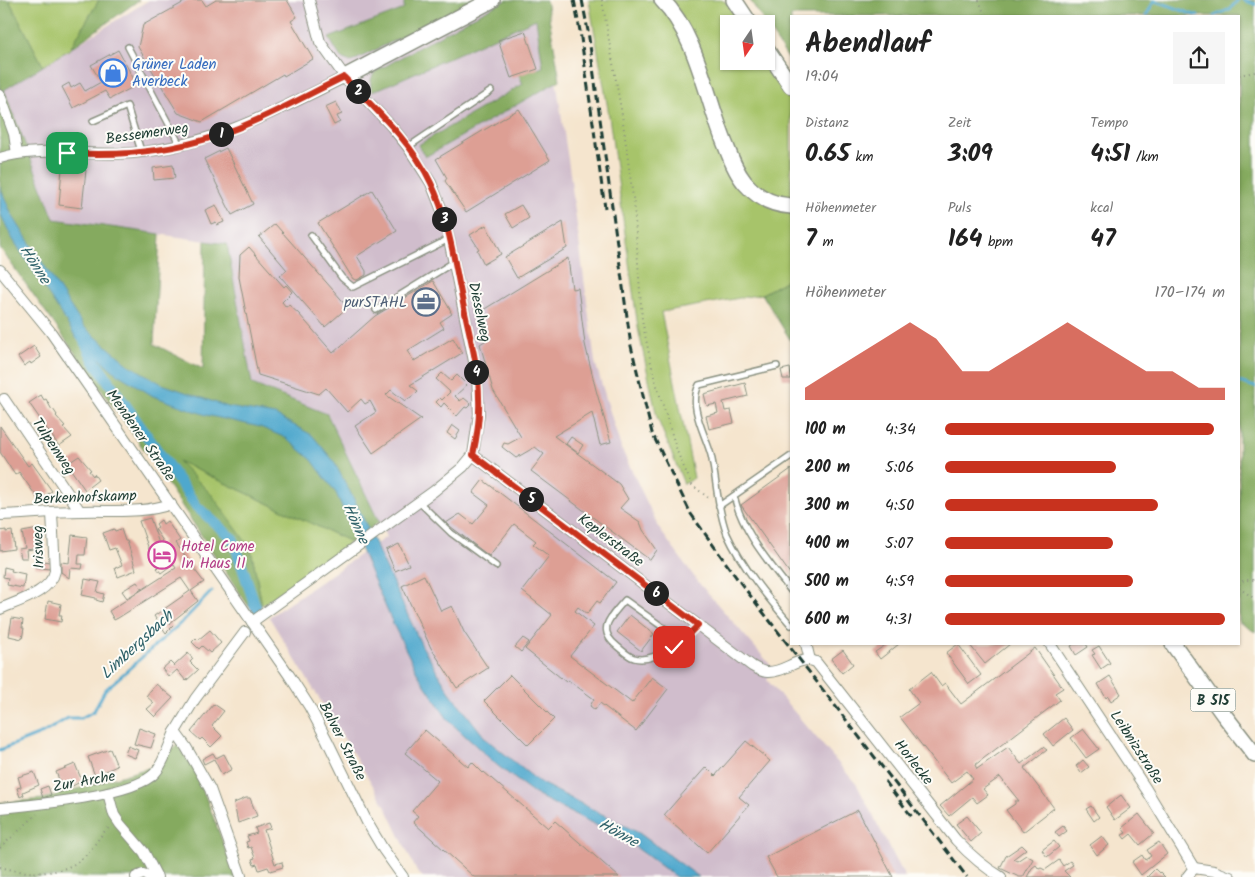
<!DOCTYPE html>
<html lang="de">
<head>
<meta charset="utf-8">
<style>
	:root { --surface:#fff; --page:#f6f6f6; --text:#222; --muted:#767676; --accent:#c8321e }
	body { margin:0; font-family:Kalam,sans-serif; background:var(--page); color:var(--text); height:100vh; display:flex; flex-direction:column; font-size:19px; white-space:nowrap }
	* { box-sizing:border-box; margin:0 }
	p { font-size:16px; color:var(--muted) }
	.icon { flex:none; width:28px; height:28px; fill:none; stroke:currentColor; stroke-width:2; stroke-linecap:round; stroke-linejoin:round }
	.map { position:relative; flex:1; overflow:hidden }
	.panel { position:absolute; left:790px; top:15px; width:450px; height:630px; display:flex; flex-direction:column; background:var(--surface); border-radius:0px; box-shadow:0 1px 4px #0004 }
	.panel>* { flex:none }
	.needle { width:32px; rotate:193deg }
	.tools { position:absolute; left:720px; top:15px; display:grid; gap:10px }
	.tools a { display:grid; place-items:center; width:55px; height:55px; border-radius:0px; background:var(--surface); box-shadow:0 1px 4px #0004; font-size:25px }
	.pin { position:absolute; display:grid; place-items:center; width:42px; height:42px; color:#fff; margin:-21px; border-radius:10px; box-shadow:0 2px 8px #0006 }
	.km { position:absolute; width:25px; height:25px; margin:-12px; border-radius:50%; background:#222; color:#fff; font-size:14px; line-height:25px; text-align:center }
	.round { display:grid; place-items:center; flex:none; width:52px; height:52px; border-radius:0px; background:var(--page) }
	.head { display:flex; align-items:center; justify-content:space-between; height:85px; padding:0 15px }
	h1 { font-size:28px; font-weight:800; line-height:38px }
	.figures { display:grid; grid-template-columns:repeat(3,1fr); gap:8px; height:85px; padding:5px 15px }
	.figures div { display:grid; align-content:center }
	.figures b { font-size:25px; font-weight:800 }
	.figures small { font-size:14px; font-weight:400 }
	.figures p { font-size:14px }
	.chart { height:140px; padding:10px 15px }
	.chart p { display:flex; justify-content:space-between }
	.chart svg { width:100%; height:90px; margin-top:5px; fill:var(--accent); opacity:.7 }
	ul { padding:0 15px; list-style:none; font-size:16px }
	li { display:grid; grid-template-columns:80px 60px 1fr; align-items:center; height:38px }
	li i { height:12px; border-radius:6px; background:var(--accent) }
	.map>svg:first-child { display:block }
	.industrial { fill:#d0bdcc }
	.green { fill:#a7c46b; stroke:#638050 }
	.forest { fill:#85aa5f; stroke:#52744a }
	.water { fill:#50a8cd; stroke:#387280 }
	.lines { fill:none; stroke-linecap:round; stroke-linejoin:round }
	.stream { stroke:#50a8cd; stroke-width:3 }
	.canal { stroke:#50a8cd; stroke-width:11 }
	.building { fill:#dd9f94 }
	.service-casing { stroke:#8a9181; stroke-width:8 }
	.minor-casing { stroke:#8a9181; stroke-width:12 }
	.primary-casing { stroke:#8a9181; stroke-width:18 }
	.path { stroke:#8a9181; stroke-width:2; stroke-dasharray:1 4; stroke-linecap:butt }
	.service { stroke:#fff; stroke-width:5 }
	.minor { stroke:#fff; stroke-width:10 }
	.primary { stroke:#fff; stroke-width:15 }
	.rail { stroke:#1f3d34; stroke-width:3; stroke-dasharray:8 4; stroke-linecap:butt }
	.route-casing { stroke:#fff; stroke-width:10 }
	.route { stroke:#c8321e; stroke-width:6 }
	.labels { text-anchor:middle; stroke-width:4; stroke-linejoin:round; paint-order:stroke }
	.shield { fill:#fdfcf7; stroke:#62766e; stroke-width:1 }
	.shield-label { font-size:14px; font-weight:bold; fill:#1f3d34 }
	.shop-label { font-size:15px; fill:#366cbe; stroke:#fdfcf7; text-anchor:start }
	.street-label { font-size:15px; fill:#1f3d34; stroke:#fdfcf7 }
	.service-label { font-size:15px; fill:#4e5e75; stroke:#fdfcf7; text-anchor:end }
	.hotel-label { font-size:15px; fill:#b23c85; stroke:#fdfcf7; text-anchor:start }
	.water-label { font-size:16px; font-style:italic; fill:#30626a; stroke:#fdfcf7 }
</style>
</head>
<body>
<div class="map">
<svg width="1255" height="877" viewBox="0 0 1255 877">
	<rect width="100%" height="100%" fill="#fdfcf7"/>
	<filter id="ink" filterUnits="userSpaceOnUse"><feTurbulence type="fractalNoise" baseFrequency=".02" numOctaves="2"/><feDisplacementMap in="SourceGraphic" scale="10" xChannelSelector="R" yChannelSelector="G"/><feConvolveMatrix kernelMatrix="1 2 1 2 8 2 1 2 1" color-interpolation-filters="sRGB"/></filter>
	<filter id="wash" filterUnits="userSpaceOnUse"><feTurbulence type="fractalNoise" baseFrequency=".0096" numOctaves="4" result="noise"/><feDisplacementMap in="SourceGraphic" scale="20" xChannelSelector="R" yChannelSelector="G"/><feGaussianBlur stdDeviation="1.12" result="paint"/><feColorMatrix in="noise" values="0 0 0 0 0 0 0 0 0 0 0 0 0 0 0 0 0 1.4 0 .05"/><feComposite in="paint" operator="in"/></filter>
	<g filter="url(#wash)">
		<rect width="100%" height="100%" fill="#f5e5ce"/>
		<!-- industrial -->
		<polygon class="industrial" points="149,0 544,0 570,173 595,362 621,448 660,530 698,582 774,669 767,680 857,785 905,877 423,877 417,872 385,805 269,617 386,537 327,414 252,384 227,244 54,219 4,90"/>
		<!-- green -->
		<g class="green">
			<polygon points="9,0 99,0 70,49 43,66"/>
			<polygon points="589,0 721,0 726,2 740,24 729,24 729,61 765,61 791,102 791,278 762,294 661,312 694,478 684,484 657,417 638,328 608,109"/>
			<polygon points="176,460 351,542 262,605 251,549"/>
		</g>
		<!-- forest -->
		<g class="forest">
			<polygon points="0,0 9,0 43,66 4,90 54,219 160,234 154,344 203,369 205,241 227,244 252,384 327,414 379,522 351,542 178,461 212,495 251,549 262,605 249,607 150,458 0,248"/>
			<polygon points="99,0 139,0 70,49"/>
			<polygon points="409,0 476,0 351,62 341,58 329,38 404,9 404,2"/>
			<path d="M507,0H546L560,80L425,157L418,145L523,84L519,75L543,67L536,19L372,92C370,84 370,79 375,72L471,18Z"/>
			<polygon points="750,0 1255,0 1255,632 1239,622 1239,16 791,16 791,63"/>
			<polygon points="791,278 791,341 762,294"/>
			<polygon points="177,744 197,774 236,877 0,877 0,803 43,799 155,766"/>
		</g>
		<!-- water -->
		<polygon class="water" points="0,187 12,215 83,326 129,365 162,384 228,407 275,415 312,435 333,460 357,505 422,646 449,691 486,739 539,782 639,833 699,877 676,877 626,840 538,796 498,766 449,721 419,676 394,626 336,493 312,460 286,438 260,427 206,415 153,396 116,373 77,339 12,238 0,213"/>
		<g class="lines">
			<!-- stream -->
			<g class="stream">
				<polyline points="1243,0 1255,4"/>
				<path d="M1146,16L1154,1C1169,4 1183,12 1198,16"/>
				<polyline points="1214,16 1230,9 1238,0"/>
				<polyline points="1239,382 1255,387"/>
				<polyline points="0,750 43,733 68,718 81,718 94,711 105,690 182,622 212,591"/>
			</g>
			<!-- canal -->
			<polyline class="canal" points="82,336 95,362 197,507 233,539 256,608"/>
		</g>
		<g id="blocks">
			<!-- building -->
			<g class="building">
				<polygon points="188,0 202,0 206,6 216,0 287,0 297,17 291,21 313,59 284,76 283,74 202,122 178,113 138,47 143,25"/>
				<polygon points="525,31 538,69 511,78 498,40"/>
				<polygon points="118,50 137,85 110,99 105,91 73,108 62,87 69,83 71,88 80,83 85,91 101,82 91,65"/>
				<polygon points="336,102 342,114 337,116 340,122 334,125 325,107"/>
				<polygon points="519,109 550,160 466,212 445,181 447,178 436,159"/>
				<polygon points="226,148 253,204 232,215 204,159"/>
				<polygon points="173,165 175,178 154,180 153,168"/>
				<polygon points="62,168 86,170 82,208 59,205"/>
				<polygon points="372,190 397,231 357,256 366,271 366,275 357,280 353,279 318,223"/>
				<polygon points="216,205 224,222 217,225 216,222 211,224 205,210"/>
				<polygon points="521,205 529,218 513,228 505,214"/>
				<polygon points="563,222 567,248 517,278 505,257"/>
				<polygon points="275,224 348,307 325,327 280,276 287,270 259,237"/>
				<polygon points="486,225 501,254 484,264 477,250 479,249 470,235"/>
				<polygon points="249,247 284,287 286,285 292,292 282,302 286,307 289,305 299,314 333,353 375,316 433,281 451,311 450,311 452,314 440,322 444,328 407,351 414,361 453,338 462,353 410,385 418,391 414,395 405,401 391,390 386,395 421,419 373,453 355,426 376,412 370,401 365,404 361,399 347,412 326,388 319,394 258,375 239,277 240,255"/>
				<polygon points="568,258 572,289 578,288 585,344 596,390 611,442 600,445 592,413 554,436 619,484 628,499 620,508 640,522 643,530 657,550 650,560 531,471 544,454 535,447 516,458 502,447 504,443 508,444 521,437 493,390 480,344 488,339 483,310"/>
				<polygon points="34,346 41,357 31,364 30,362 24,366 18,357"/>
				<polygon points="790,368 791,379 783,379 781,370"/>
				<polygon points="442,373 451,381 457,375 467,385 455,396 460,401 464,398 471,404 467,408 465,407 457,416 444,403 441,407 436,402 440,398 442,400 450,392 436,379"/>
				<polygon points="745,383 748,396 723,402 725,411 731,410 734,423 709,429 706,416 718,413 716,404 707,406 704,394"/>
				<polygon points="41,395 44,400 46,399 52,410 53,409 57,415 56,416 65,426 63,427 72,437 59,446 29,403"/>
				<polygon points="452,425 460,431 455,439 447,433"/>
				<polygon points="0,426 28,466 32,463 52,491 39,500 19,472 15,475 0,452"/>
				<polygon points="571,437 583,445 578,453 566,444"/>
				<polygon points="79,456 91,470 89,471 93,476 94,474 98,480 85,490 67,464"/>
				<polygon points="791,469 791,575 741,505"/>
				<polygon points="483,480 616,582 600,603 597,601 587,614 578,607 575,611 594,626 570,656 632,703 652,677 668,689 636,731 600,703 595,710 590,706 594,699 568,680 566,682 525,649 552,615 522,591 549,556 533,544 536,541 514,524 489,556 446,523 460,514 473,524 489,505 473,493"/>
				<polygon points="150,518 162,552 166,549 161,543 163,541 155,529 158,527 156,524 161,520 163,524 167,521 180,540 176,543 192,566 195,566 194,569 204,582 191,591 198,601 170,623 173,626 166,633 154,616 190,591 181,578 118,618 114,620 109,611 176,568 170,559 165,562 169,567 161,573 157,568 160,565 154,558 152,558 139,521"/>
				<polygon points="39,529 40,548 26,550 27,558 21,558 19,549 25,548 22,532"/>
				<polygon points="114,529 115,531 121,529 125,541 127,541 129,547 136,570 118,577 115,568 122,565 115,548 109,550 103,533"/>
				<polygon points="6,530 6,532 12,531 14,549 0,551 0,531"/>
				<polygon points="72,535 87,537 85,555 79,555 78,564 83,564 82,569 70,568 69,578 61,572 61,562 69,563"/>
				<polygon points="399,544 409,565 395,571 386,550"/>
				<polygon points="36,560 50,562 49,569 35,567"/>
				<polygon points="4,567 12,569 11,571 25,574 23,588 7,585 8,578 3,577"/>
				<polygon points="424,575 441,611 452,606 464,632 488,668 457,688 431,648 402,586"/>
				<polygon points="85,579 100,582 97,592 104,594 102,602 96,600 96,598 82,595"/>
				<polygon points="137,582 142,589 127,598 122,591"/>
				<polygon points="48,601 61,604 59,615 62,615 61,622 45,619"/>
				<polygon points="630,615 654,634 641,651 617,632"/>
				<polygon points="12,618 23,620 22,628 24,628 22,639 9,636"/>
				<polygon points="210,630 221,643 210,653 202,646 199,649 192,642 196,638 198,640"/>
				<polygon points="523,638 529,642 521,652 515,647"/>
				<polygon points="887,644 899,644 880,659 875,652"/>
				<polygon points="958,644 981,675 969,684 946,653"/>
				<polygon points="969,644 1010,644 985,664"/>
				<polygon points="1074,644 1086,644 1088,647 1076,655 1071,646"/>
				<polygon points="1099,646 1110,663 1101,669 1092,655 1095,654 1092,650"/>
				<polygon points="1035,648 1063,688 1055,693 1060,700 975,765 977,769 1008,747 1021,764 1043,747 1047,750 1024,768 1054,808 1023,832 1006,810 1015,804 1015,801 1019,801 1000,777 983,789 988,795 977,803 972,797 949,816 940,806 973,779 967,771 951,783 900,717 919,703 909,689 931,672 941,686 945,683 961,704"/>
				<polygon points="843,650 853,664 842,673 831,659"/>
				<polygon points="188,653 193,659 190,662 198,670 186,681 177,670 169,677 162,669 170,662 174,666"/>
				<polygon points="510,675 554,719 528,745 484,701"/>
				<polygon points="1110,676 1121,694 1111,701 1108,696 1106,698 1098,684"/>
				<polygon points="156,684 173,698 155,717 147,709 154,703 146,696"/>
				<polygon points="214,704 224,711 212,726 222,736 211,747 202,738 200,740 191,732"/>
				<polygon points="1064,718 1073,730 1053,746 1044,734"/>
				<polygon points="139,728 156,734 151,748 134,744"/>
				<polygon points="1083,729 1099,749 1086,758 1071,738"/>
				<polygon points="425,730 468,767 472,762 483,773 484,772 548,828 555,821 619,877 474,877 413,822 418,816 412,811 438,781 405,753"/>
				<polygon points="746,741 770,761 739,797 749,805 707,853 664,815 706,767 715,776"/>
				<polygon points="128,746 138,750 135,758 125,754"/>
				<polygon points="110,749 117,766 101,773 104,781 94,783 91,777 95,776 88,757"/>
				<polygon points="213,753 216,758 224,754 232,769 222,775 214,759 204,764 202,759"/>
				<polygon points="1083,760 1089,767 1081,773 1076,766"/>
				<polygon points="75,764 82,781 59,793 55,784 60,782 56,772"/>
				<polygon points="34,772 39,785 23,792 24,795 20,797 17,788 21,787 18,777"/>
				<polygon points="48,786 51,795 43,798 40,789"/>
				<polygon points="1121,795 1131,808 1115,820 1106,807"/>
				<polygon points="246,798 250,798 257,816 238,823 234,803"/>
				<polygon points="1091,806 1099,817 1094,821 1086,809"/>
				<polygon points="858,810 893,877 777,877 766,857"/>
				<polygon points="1139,814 1154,833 1140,845 1131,834 1125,839 1122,835 1126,833 1122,828"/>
				<polygon points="967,816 981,833 971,842 956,824"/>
				<polygon points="269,823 271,828 264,830 275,864 282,862 283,867 270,871 268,867 259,870 257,864 254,865 252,859 255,858 251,847 248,848 246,842 249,841 247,836 257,833 255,828"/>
				<polygon points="1063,826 1067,831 1059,837 1055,832"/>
				<polygon points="1102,836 1109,845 1097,855 1090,845"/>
				<polygon points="1054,841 1059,847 1047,857 1042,850"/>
				<polygon points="1159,842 1167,854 1141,875 1132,862 1142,855 1145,860 1151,856 1147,850"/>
				<polygon points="1022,845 1026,849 1013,859 1017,861 1026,855 1033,859 1023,877 1019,877 1000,868 1006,856"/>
				<polygon points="1059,860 1063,866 1070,861 1073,865 1064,871 1070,877 1027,877 1032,868 1036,865 1039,869 1041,868 1045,870"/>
				<polygon points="1155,869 1159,873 1160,872 1165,877 1147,877"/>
			</g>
		</g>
	</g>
	<g filter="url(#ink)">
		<use href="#blocks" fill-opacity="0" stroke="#8a9181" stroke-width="1"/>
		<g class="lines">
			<!-- service casing -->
			<g class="service-casing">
				<g id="service">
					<polyline points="128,47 180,145"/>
					<polyline points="93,121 127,106 141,151"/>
					<polyline points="408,147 491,91"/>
					<polyline points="311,235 342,278 353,287 449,239"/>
					<polyline points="376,310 454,262"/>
					<path d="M777,366L699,385C688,407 705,433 711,455C717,481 717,509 727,534C742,567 768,598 791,625"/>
					<path d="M734,496C743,533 769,562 791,591"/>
					<polyline points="419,502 451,533 496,566"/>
					<polyline points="719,506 791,456"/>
					<path d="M682,641L625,600C611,617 595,629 618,647C623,651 628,656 634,658C655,664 685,639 698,625"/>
				</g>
			</g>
			<!-- minor casing -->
			<g class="minor-casing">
				<g id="minor">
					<polyline points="0,95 14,134 17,154"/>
					<path d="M0,158C41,145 90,157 133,153C213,145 274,112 345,77"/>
					<polyline points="0,270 50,331 289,675 309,706 327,740 367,822 383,849 403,877"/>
					<polyline points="4,399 80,511"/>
					<path d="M473,455L752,666C757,669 762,672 767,672C783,673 795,659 810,660"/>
					<path d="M0,515C27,514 55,511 82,511C112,510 142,514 171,504"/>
					<path d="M0,609C18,601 51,592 55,571L52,513"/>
					<polyline points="252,622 434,491 463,467 473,455 479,414 477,376 449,239 441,208 431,183 408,147 392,127 345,77 320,42 309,0"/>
					<polyline points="806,644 810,660"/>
					<polyline points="1050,644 1146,789 1194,868"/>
					<path d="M810,660L816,662L956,840C970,855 984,867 1001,877"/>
					<polyline points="108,793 114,815 120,824 144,852 157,877"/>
					<path d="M0,808C33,805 134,796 155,773C164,763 169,745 175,732"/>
					<polyline points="241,876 210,789 186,747 175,732 195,699 245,632"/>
					<polyline points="136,877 143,874 153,877"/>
					<polyline points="1187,877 1194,868 1214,871 1230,877"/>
				</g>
			</g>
			<!-- primary casing -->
			<g class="primary-casing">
				<g id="primary">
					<path d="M662,0C697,35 707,101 726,146C731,159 736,172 745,183C757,197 773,205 791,206"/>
					<polyline points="734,0 750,24"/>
					<polyline points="766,49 791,86"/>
					<polyline points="345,77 492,0"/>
					<polyline points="1173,644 1224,715 1255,755"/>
				</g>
			</g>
			<!-- path -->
			<g class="path">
				<polyline points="602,0 622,115 634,205 642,320 653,373 678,454 692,485 711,500"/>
				<polyline points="979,0 985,16"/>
				<polyline points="1239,75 1255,72"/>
				<path d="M1239,585C1242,579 1249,580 1255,580"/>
				<polyline points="1239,588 1255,599"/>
				<polyline points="0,848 37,814"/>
				<path d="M0,867C30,875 65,877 87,854C95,846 100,834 110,827"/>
			</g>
			<!-- service -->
			<use href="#service" class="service"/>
			<!-- minor -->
			<use href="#minor" class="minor"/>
			<!-- primary -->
			<use href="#primary" class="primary"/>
			<!-- rail -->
			<g class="rail">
				<polyline points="574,0 580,31 605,208"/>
				<polyline points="582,0 588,31 631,346 652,433 691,514 736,577 967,877"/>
				<polyline points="885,781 912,817"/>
			</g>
		</g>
	</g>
	<g class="lines" filter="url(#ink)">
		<!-- route casing -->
		<g class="route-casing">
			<path id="route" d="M67,153C125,157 184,150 238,128C275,113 309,94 344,77C375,109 412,142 431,183C450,222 455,267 464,308C470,338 479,368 479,398C480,417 477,437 473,455L698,625L682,641L674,647"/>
		</g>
		<!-- route -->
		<use href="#route" class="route"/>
	</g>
	<!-- icons -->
	<defs>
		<g id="shop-ring" transform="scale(1.4375)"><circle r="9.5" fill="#fdfcf7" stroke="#3f7fe0" stroke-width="1.5"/><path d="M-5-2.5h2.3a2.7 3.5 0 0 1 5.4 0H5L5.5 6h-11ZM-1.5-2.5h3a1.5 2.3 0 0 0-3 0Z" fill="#3f7fe0"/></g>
		<g id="office-ring" transform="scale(1.4375)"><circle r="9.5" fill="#fdfcf7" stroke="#5c6f8a" stroke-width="1.5"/><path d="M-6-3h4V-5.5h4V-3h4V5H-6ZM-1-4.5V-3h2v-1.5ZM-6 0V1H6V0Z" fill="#5c6f8a"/></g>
		<g id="hotel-ring" transform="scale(1.4375)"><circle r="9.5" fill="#fdfcf7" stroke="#d1479c" stroke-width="1.5"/><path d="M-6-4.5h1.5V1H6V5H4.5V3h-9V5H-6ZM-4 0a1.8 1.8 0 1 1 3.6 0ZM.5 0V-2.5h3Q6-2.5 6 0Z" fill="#d1479c"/></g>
	</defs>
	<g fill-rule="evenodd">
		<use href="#shop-ring" x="113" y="73"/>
		<use href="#office-ring" x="426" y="302"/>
		<use href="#hotel-ring" x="162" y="555"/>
	</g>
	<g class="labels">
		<!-- shield labels -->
		<rect class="shield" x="1190.5" y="688.5" width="45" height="23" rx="4"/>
		<g class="shield-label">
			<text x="1213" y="705">B 515</text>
		</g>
		<!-- shop labels -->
		<g class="shop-label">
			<text x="132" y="69">Grüner Laden<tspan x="132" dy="17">Averbeck</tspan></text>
		</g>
		<!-- street labels -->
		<g class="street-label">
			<text transform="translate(147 133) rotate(-8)" y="5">Bessemerweg</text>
			<text transform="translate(480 312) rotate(78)" y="5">Dieselweg</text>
			<text transform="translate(141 435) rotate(55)" y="5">Mendener Straße</text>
			<text transform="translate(54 446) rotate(56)" y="5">Tulpenweg</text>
			<text transform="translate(85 497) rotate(-2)" y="5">Berkenhofskamp</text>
			<text transform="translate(611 540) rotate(37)" y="5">Keplerstraße</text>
			<text transform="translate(38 547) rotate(-92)" y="5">Irisweg</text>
			<text transform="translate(343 741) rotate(63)" y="5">Balver Straße</text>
			<text transform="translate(1137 747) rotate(57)" y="5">Leibnizstraße</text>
			<text transform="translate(914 762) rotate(52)" y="5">Horlecke</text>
			<text transform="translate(84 781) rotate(-10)" y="5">Zur Arche</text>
		</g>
		<!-- service labels -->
		<g class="service-label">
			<text x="407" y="307">purSTAHL</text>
		</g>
		<!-- hotel labels -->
		<g class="hotel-label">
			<text x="181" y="551">Hotel Come<tspan x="181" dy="17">In Haus II</tspan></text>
		</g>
		<!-- water labels -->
		<g class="water-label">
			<text transform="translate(36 264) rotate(57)" y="6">Hönne</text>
			<text transform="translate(357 523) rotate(66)" y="6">Hönne</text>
			<text transform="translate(136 644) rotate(-43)" y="6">Limbergsbach</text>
			<text transform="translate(619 832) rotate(29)" y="6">Hönne</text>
		</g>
	</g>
</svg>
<div class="tools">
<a><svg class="needle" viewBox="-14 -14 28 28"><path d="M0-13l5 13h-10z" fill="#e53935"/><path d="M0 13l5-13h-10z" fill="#767676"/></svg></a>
</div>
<div class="pin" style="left:67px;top:153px;background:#1e9e55"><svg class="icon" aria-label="arrive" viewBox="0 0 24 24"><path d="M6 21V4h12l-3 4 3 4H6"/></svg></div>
<div class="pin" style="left:674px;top:647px;background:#d93025"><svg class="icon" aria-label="check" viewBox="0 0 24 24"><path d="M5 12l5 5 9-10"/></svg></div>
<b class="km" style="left:221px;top:134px">1</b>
<b class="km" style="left:358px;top:91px">2</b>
<b class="km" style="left:444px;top:219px">3</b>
<b class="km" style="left:476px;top:372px">4</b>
<b class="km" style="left:531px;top:499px">5</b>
<b class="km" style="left:656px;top:593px">6</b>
<section class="panel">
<div class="head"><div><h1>Abendlauf</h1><p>19:04</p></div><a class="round"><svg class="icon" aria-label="share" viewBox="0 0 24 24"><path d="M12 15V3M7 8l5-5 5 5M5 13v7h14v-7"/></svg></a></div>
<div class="figures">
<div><p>Distanz</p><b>0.65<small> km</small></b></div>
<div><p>Zeit</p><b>3:09</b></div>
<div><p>Tempo</p><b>4:51<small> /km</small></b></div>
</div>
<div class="figures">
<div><p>Höhenmeter</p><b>7<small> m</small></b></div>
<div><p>Puls</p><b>164<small> bpm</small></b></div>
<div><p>kcal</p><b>47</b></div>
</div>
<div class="chart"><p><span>Höhenmeter</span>170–174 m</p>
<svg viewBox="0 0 160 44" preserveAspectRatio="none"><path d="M0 44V38L10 30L20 22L30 14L40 6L50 14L60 30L70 30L80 22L90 14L100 6L110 14L120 22L130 30L140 30L150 38L160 38V44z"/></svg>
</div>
<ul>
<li><b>100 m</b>4:34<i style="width:96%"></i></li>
<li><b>200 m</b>5:06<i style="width:61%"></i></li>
<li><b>300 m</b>4:50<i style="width:76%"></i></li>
<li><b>400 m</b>5:07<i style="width:60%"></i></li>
<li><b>500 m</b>4:59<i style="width:67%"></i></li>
<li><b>600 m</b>4:31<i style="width:100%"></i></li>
</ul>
</section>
</div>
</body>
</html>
